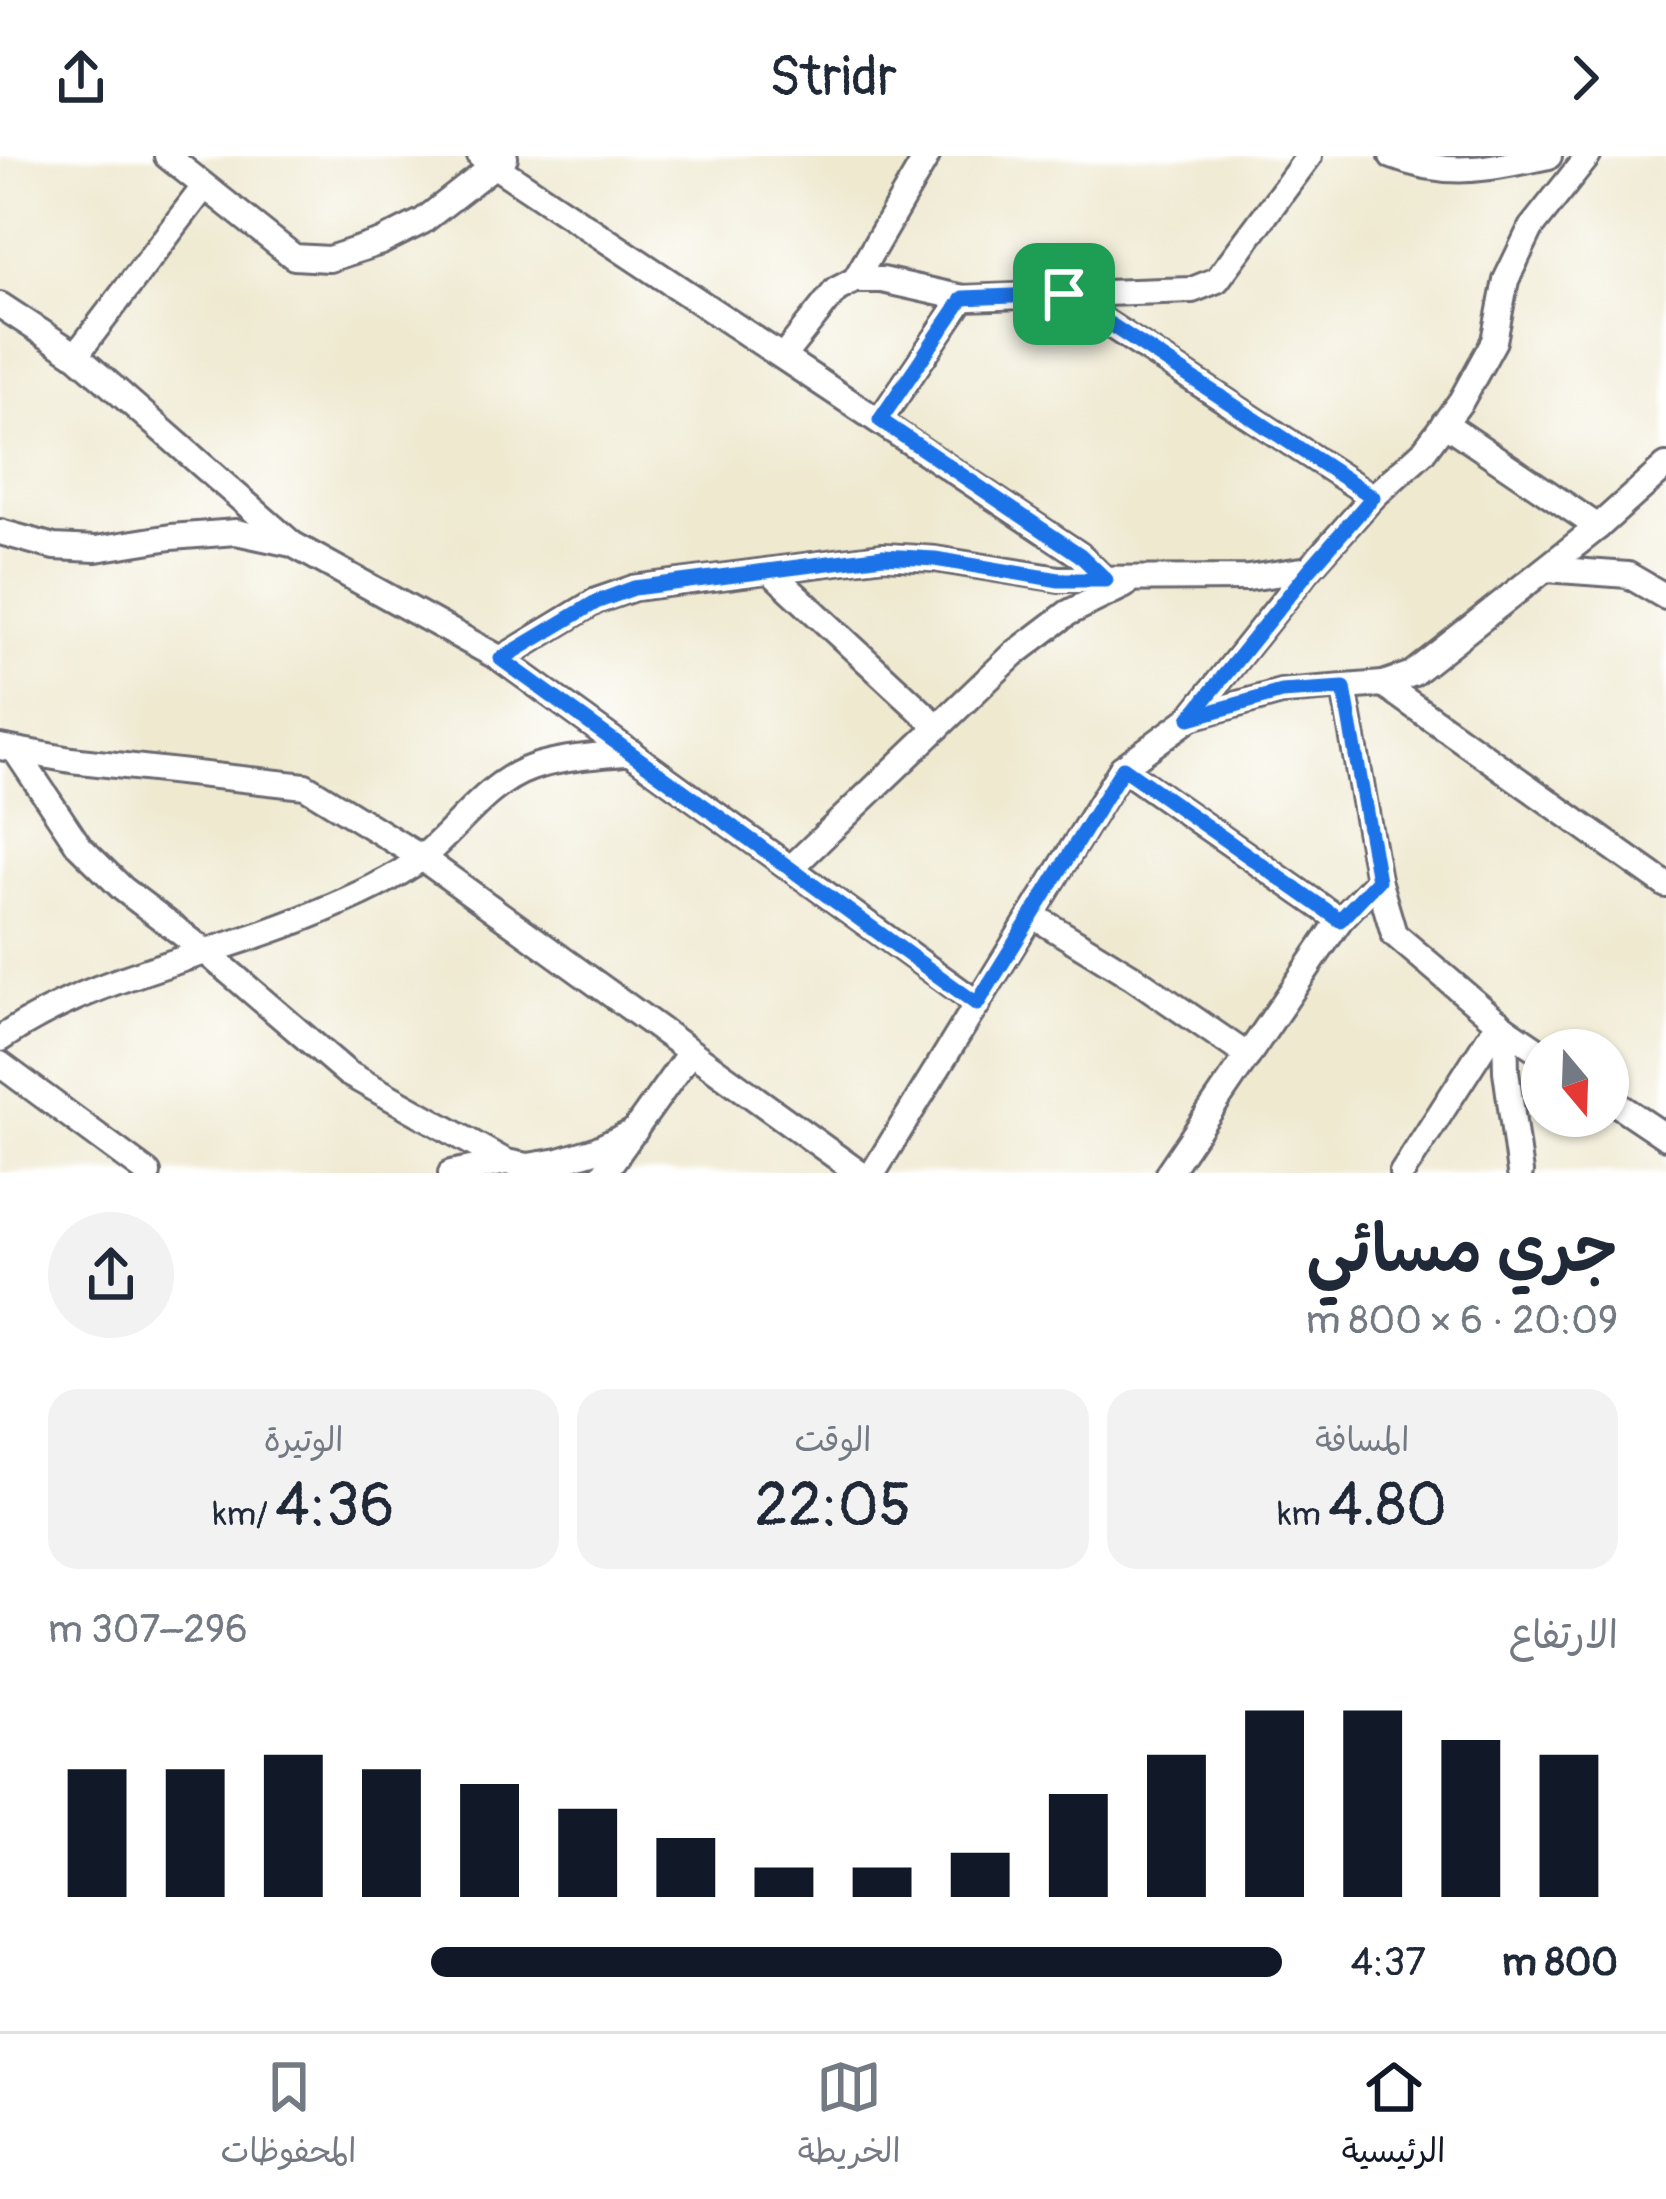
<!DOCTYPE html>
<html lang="ar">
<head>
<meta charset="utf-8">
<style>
	:root { --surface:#fff; --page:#f2f2f3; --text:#1f2937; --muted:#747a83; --line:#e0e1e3; --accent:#111827 }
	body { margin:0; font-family:Pangolin,"Playpen Sans Arabic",sans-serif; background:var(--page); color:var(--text); direction:rtl; height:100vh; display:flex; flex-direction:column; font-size:45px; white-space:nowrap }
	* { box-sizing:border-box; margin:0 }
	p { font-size:39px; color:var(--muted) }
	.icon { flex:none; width:66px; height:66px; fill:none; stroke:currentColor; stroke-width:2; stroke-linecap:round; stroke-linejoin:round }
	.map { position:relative; height:1017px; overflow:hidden; direction:ltr }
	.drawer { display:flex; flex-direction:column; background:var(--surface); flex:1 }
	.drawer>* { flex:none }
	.needle { width:78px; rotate:161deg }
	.tools { position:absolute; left:1521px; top:873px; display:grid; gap:24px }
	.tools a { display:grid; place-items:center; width:108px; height:108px; border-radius:50%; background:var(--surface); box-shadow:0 3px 9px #0004; font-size:60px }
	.pin { position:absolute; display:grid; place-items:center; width:102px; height:102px; color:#fff; margin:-51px; border-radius:24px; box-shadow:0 6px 18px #0006 }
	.round { display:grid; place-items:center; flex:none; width:126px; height:126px; border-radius:63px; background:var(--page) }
	.head { display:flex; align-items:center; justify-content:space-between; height:204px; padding:0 48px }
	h1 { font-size:66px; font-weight:600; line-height:90px }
	.figures { display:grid; grid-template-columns:repeat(3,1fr); gap:18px; height:204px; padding:12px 48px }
	.figures div { display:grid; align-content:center; border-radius:30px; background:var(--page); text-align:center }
	.figures b { font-size:60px; font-weight:600 }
	.figures small { font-size:33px; font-weight:400 }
	.figures p { font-size:33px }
	.chart { height:336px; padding:24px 48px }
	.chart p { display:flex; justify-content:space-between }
	.chart svg { width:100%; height:216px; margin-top:12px; stroke:var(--accent); stroke-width:6 }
	ul { padding:0 48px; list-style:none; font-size:39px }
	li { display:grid; grid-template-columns:192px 144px 1fr; align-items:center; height:90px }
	li i { height:30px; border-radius:15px; background:var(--accent) }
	header { display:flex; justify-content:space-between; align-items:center; height:156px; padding:0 48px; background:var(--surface); font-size:54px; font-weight:600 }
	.menu { display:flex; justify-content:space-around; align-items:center; height:168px; border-top:3px solid var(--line); background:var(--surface); font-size:33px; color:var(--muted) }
	.menu a { display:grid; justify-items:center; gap:6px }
	.menu .active { color:var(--accent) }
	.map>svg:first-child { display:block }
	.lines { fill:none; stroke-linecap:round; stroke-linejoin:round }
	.minor-casing { stroke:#6a686f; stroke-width:30 }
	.minor { stroke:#fff; stroke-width:24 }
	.route-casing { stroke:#fff; stroke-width:24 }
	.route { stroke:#1a73e8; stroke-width:15 }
</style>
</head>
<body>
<header><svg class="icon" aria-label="forward" viewBox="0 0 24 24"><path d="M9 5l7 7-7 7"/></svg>Stridr<svg class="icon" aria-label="share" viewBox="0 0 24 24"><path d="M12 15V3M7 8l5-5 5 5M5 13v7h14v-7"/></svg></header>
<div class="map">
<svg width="1666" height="1017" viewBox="0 0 1666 1017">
	<rect width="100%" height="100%" fill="#fff"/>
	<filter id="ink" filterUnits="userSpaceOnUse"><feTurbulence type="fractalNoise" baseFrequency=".00833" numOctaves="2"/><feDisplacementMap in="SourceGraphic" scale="24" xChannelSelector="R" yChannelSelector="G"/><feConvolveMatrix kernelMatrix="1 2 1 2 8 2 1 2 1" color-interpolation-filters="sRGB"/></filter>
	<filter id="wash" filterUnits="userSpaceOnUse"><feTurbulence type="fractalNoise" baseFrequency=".004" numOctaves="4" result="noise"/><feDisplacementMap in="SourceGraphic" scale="48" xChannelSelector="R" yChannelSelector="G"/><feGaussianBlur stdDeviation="2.7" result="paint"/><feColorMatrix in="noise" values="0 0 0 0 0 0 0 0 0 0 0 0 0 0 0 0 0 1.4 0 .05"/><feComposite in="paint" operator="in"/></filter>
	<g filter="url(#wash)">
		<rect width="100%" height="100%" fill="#efe9d0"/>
	</g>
	<g filter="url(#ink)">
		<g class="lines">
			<!-- minor casing -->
			<g class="minor-casing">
				<g id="minor">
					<polyline points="167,0 294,101 329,103 381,86 423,65 505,1"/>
					<polyline points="480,0 1080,399 1106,425"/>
					<path d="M1392,0C1450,23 1490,12 1549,0"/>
					<polyline points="855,124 927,0"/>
					<polyline points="1064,139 1373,341"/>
					<polyline points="0,149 76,199 290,386"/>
					<polyline points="76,199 204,31"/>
					<polyline points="784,199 836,134 855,124 882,124 963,142 1192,134 1217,124 1309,0"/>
					<polyline points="880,264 963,142"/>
					<polyline points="1444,267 1598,371"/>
					<polyline points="0,376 54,391 96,393 171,381 236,376 292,388 501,503 978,848"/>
					<polyline points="1546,413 1628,419 1666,441"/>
					<polyline points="770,415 938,571"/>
					<polyline points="501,503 596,445 634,432 883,400 935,403 1059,423 1248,422 1309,413"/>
					<polyline points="1383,528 1666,729"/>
					<polyline points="1344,532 1378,724 1394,778 1505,872 1542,897"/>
					<polyline points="1191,561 1281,536 1383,528 1412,518 1598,371 1666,310"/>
					<polyline points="0,591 71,604 305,630 422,702 859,1017"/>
					<polyline points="17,597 79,690 123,733 206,796 347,917 506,1006"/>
					<polyline points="1122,612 1340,764"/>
					<polyline points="791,712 1014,498 1068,457 1125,429"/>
					<polyline points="1032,759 1133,821 1248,900"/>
					<polyline points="1505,872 1506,915 1520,1017"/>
					<path d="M0,883C100,815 221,800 330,751C361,738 401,720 426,698C460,669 488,627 531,612C562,601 599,600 631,596"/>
					<polyline points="0,908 148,1017"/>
					<polyline points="1608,942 1666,981"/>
					<polyline points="451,1017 506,1006 528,1010 559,1005 595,994 635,975"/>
					<polyline points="604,1017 689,898"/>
					<polyline points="873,1017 1122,612 1190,562 1309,413 1373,341 1423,296 1461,245 1494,185 1506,124 1531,72 1588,0"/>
					<polyline points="1168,1017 1340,764 1378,724"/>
					<polyline points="1402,1017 1499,866"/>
				</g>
			</g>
			<!-- minor -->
			<use href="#minor" class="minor"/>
		</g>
	</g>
	<g class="lines" filter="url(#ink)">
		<!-- route casing -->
		<g class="route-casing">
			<polygon id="route" points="1064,138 1373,341 1310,413 1190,562 1281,536 1344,532 1378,724 1340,764 1123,612 977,848 501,503 596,446 634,432 883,400 935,403 1059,424 1106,424 1080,399 880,264 963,142"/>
		</g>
		<!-- route -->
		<use href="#route" class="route"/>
	</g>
</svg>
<div class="tools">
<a><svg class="needle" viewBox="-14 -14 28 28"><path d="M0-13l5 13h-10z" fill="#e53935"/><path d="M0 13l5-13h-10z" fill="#747a83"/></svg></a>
</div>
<div class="pin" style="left:1064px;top:138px;background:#1e9e55"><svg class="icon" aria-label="arrive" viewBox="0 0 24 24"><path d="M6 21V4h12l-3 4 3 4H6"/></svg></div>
</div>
<section class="drawer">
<div class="head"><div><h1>جري مسائي</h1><p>20:09 · 6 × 800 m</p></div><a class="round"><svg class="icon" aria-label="share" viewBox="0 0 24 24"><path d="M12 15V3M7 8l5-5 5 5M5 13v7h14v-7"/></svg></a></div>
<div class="figures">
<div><p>المسافة</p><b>4.80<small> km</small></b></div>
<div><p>الوقت</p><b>22:05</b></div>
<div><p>الوتيرة</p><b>4:36<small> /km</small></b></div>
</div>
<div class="chart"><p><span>الارتفاع</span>296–307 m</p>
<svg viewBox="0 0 160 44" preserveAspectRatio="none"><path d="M5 44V18M15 44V18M25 44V15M35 44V18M45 44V21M55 44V26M65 44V32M75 44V38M85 44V38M95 44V35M105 44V23M115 44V15M125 44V6M135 44V6M145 44V12M155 44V15"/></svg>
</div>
<ul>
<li><b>800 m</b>4:37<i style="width:69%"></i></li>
</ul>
</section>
<nav class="menu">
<a class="active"><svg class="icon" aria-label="home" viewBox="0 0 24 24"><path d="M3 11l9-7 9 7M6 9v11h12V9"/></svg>الرئيسية</a>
<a><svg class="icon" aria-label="map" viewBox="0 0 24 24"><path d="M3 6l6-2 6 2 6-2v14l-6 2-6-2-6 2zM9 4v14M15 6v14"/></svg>الخريطة</a>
<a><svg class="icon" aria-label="saved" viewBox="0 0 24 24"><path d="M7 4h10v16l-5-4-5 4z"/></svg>المحفوظات</a>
</nav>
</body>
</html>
